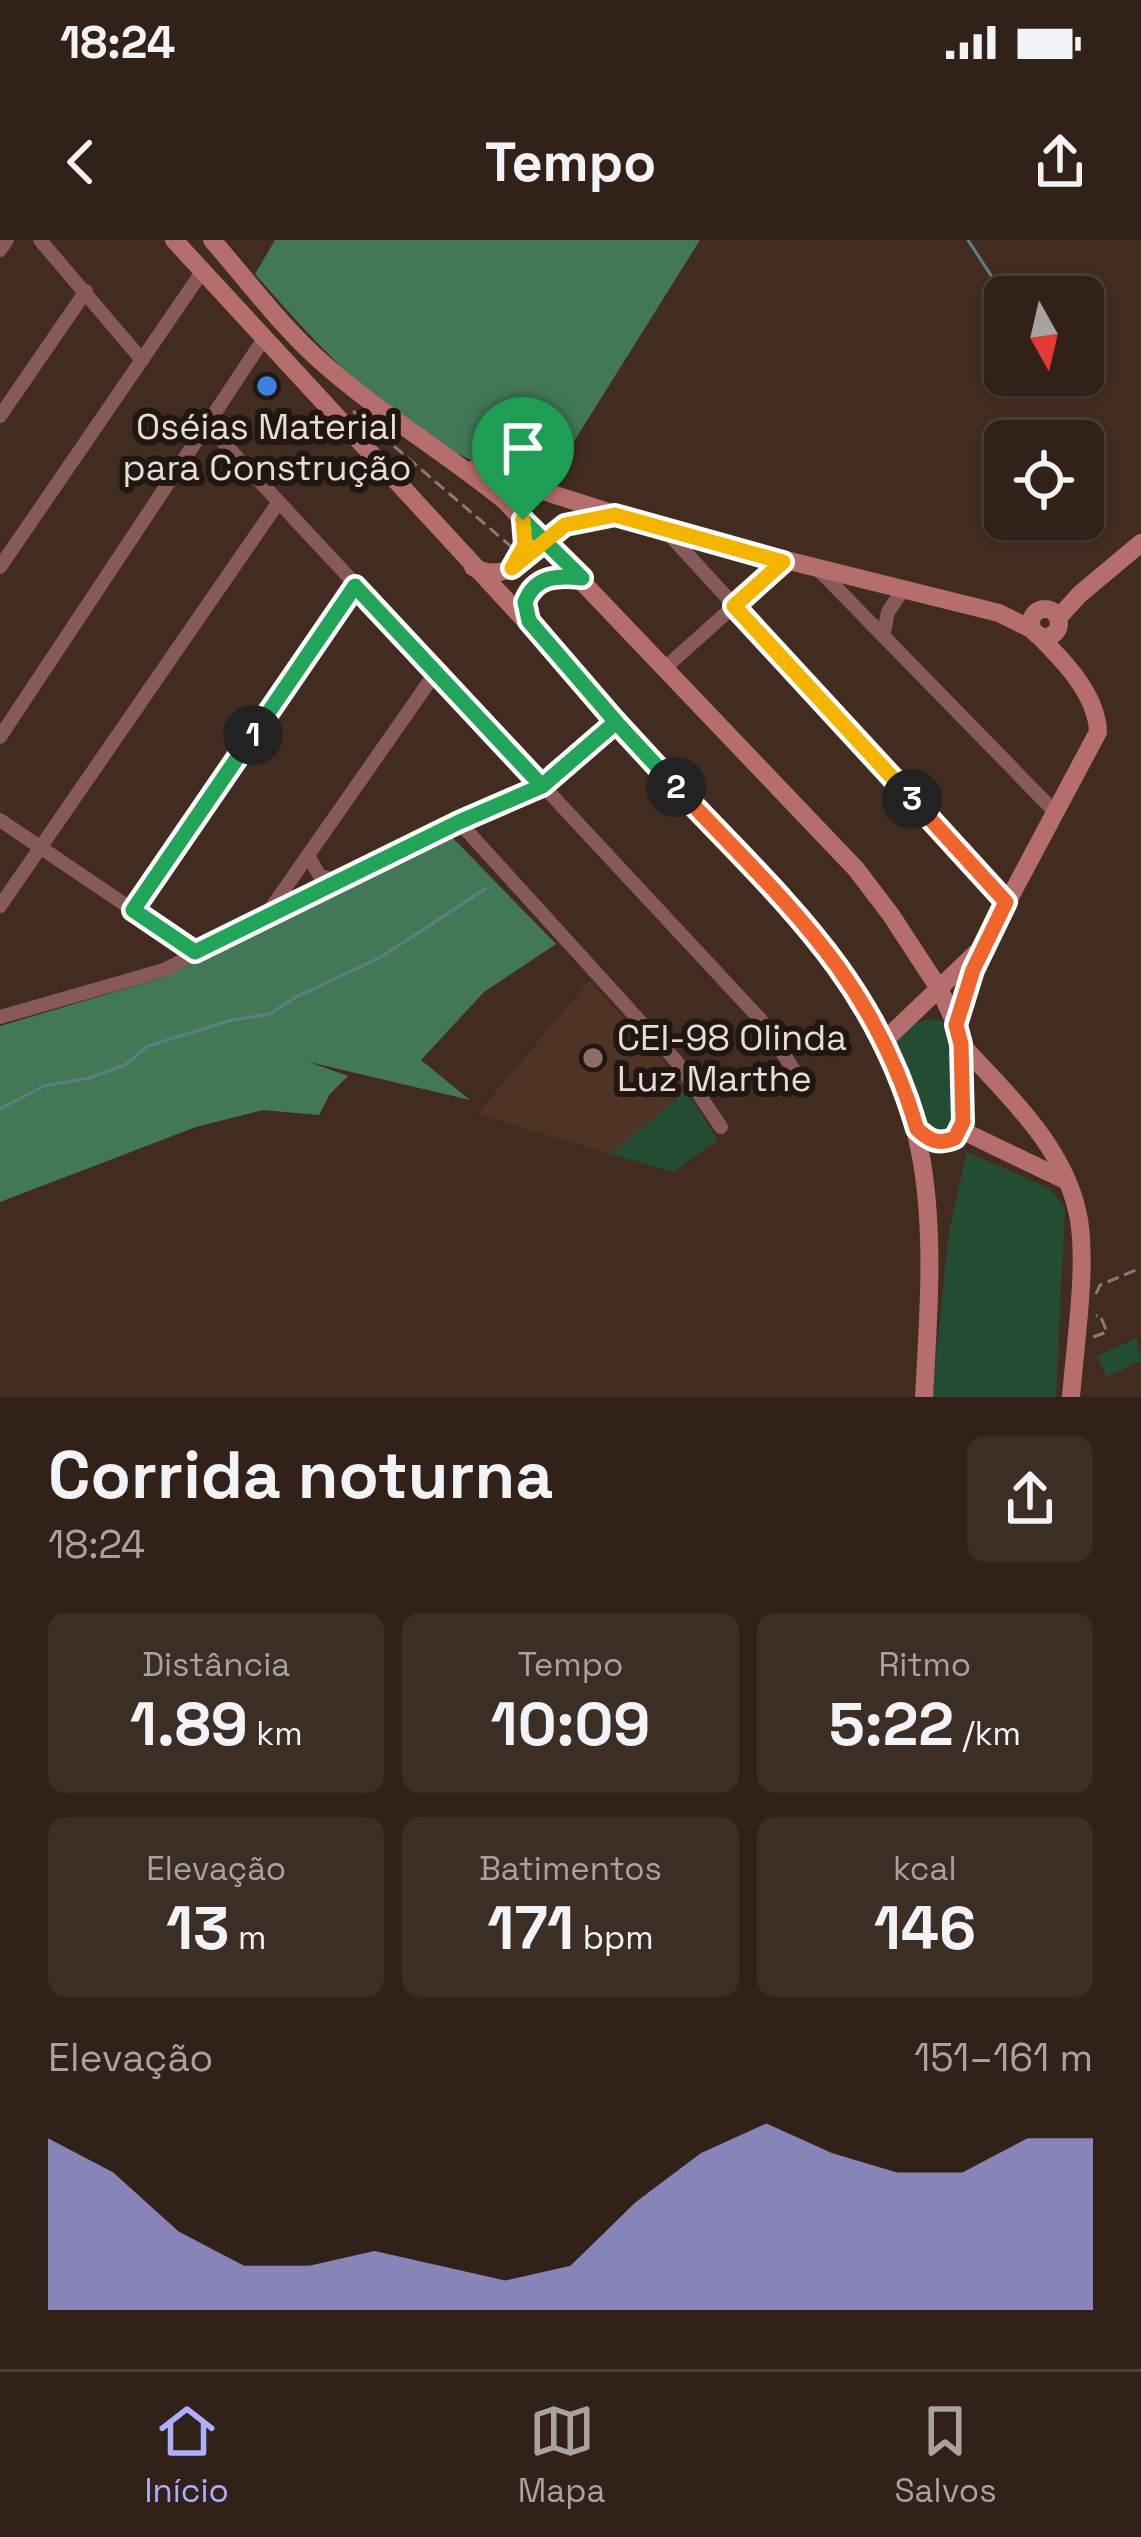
<!DOCTYPE html>
<html lang="pt">
<head>
<meta charset="utf-8">
<style>
	:root { --surface:#322118; --page:#3d2e25; --text:#f1f3f6; --muted:#a8a3a2; --line:#4d3e37; --accent:#acaffb }
	body { margin:0; font-family:"Space Grotesk",sans-serif; background:var(--page); color:var(--text); height:100vh; display:flex; flex-direction:column; font-size:45px; white-space:nowrap }
	* { box-sizing:border-box; margin:0 }
	p { font-size:39px; color:var(--muted) }
	.icon { flex:none; width:66px; height:66px; fill:none; stroke:currentColor; stroke-width:2; stroke-linecap:round; stroke-linejoin:round }
	.map { position:relative; height:1157px; overflow:hidden }
	.sheet { display:flex; flex-direction:column; background:var(--surface); flex:1 }
	.sheet>* { flex:none }
	.needle { width:78px; rotate:172deg }
	.buttons { position:absolute; left:984px; top:36px; display:grid; gap:24px }
	.buttons a { display:grid; place-items:center; width:120px; height:120px; border-radius:18px; background:var(--surface); box-shadow:0 3px 9px #0004,0 0 0 3px var(--line); font-size:60px }
	.pin { position:absolute; display:grid; place-items:center; width:102px; height:102px; color:#fff; margin:-123px -51px; border-radius:50% 50% 50% 0; rotate:-45deg; box-shadow:0 0 12px #0007 }
	.pin .icon { rotate:45deg }
	.km { position:absolute; width:60px; height:60px; margin:-30px; border-radius:50%; background:#222; color:#fff; font-size:33px; line-height:60px; text-align:center }
	.round { display:grid; place-items:center; flex:none; width:126px; height:126px; border-radius:18px; background:var(--page) }
	.summary { display:flex; align-items:center; justify-content:space-between; height:204px; padding:0 48px }
	h1 { font-size:66px; font-weight:800; line-height:90px }
	.figures { display:grid; grid-template-columns:repeat(3,1fr); gap:18px; height:204px; padding:12px 48px }
	.figures div { display:grid; align-content:center; border-radius:18px; background:var(--page); text-align:center }
	.figures b { font-size:60px; font-weight:800 }
	.figures small { font-size:33px; font-weight:400 }
	.figures p { font-size:33px }
	.chart { height:336px; padding:24px 48px }
	.chart p { display:flex; justify-content:space-between }
	.chart svg { width:100%; height:216px; margin-top:12px; fill:var(--accent); opacity:.7 }
	.status { display:flex; justify-content:space-between; align-items:center; height:84px; padding:0 60px; background:var(--surface); direction:ltr }
	.status svg { height:33px; fill:currentColor }
	header { display:flex; justify-content:space-between; align-items:center; height:156px; padding:0 48px; background:var(--surface); font-size:54px; font-weight:800 }
	.dock { display:flex; justify-content:space-around; align-items:center; height:168px; border-top:3px solid var(--line); background:var(--surface); font-size:33px; color:var(--muted) }
	.dock a { display:grid; justify-items:center; gap:6px }
	.dock .active { color:var(--accent) }
	.map>svg:first-child { display:block }
	.built { fill:#4f3325 }
	.green { fill:#234c33 }
	.forest { fill:#437857 }
	.lines { fill:none; stroke-linecap:round; stroke-linejoin:round }
	.stream { stroke:#5b7f86; stroke-width:3 }
	.path { stroke:#8d7a70; stroke-width:3; stroke-dasharray:12 6; stroke-linecap:butt }
	.minor { stroke:#875959; stroke-width:14 }
	.secondary { stroke:#b66d6e; stroke-width:18 }
	.split-1-casing { stroke:#fff; stroke-width:24 }
	.split-2-casing { stroke:#fff; stroke-width:24 }
	.split-3-casing { stroke:#fff; stroke-width:24 }
	.split-4-casing { stroke:#fff; stroke-width:24 }
	.split-1 { stroke:#22a559; stroke-width:15 }
	.split-2 { stroke:#22a559; stroke-width:15 }
	.split-3 { stroke:#f0652b; stroke-width:15 }
	.split-4 { stroke:#f5b400; stroke-width:15 }
	.shop-dot { fill:#3f7fe0; stroke:#211712; stroke-width:4.5 }
	.education-dot { fill:#8d6e63; stroke:#211712; stroke-width:4.5 }
	.labels { text-anchor:middle; stroke-width:12; stroke-linejoin:round; paint-order:stroke }
	.poi-label { font-size:36px; fill:#eadbd3; stroke:#211712 }
</style>
</head>
<body>
<div class="status"><b>18:24</b><svg viewBox="0 0 49 12"><path d="M0 12V9h3v3zM5 12V6h3v6zM10 12V3h3v9zM15 12V0h3v12zM26 1h20v11H26zM47 4h2v5h-2z"/></svg></div>
<header><svg class="icon" aria-label="back" viewBox="0 0 24 24"><path d="M15 5l-7 7 7 7"/></svg>Tempo<svg class="icon" aria-label="share" viewBox="0 0 24 24"><path d="M12 15V3M7 8l5-5 5 5M5 13v7h14v-7"/></svg></header>
<div class="map">
<svg width="1141" height="1157" viewBox="0 0 1141 1157">
	<rect width="100%" height="100%" fill="#422c20"/>
	<!-- built -->
	<polygon class="built" points="589,741 674,832 686,851 611,914 477,874"/>
	<!-- green -->
	<g class="green">
		<path d="M933,779L943,781C960,815 961,861 949,896L933,898C915,872 908,837 894,807L895,800L912,783Z"/>
		<polygon points="686,851 718,900 673,932 611,914"/>
		<polygon points="967,912 1049,948 1065,967 1056,1157 932,1157 949,991"/>
		<polygon points="1137,1098 1141,1121 1107,1137 1097,1116"/>
	</g>
	<!-- forest -->
	<g class="forest">
		<path d="M275,0H700L548,243C525,235 498,233 475,222C386,182 318,106 255,34Z"/>
		<polygon points="450,595 556,704 484,752 421,820 470,860 309,822 348,836 330,854 319,875 263,870 196,887 0,962 0,786 165,737"/>
	</g>
	<g class="lines">
		<!-- stream -->
		<g class="stream">
			<polyline points="968,0 1005,57"/>
			<polyline points="0,869 44,846 89,838 125,825 148,806 232,780 270,774 294,758 381,717 485,649"/>
		</g>
		<!-- path -->
		<g class="path">
			<polyline points="353,171 514,309"/>
			<polyline points="1096,1054 1100,1045 1141,1028"/>
			<polyline points="1093,1097 1107,1092 1100,1075 1096,1076"/>
		</g>
		<!-- minor -->
		<g class="minor">
			<polyline points="40,0 142,120"/>
			<polyline points="0,10 7,0"/>
			<polyline points="0,176 86,51"/>
			<polyline points="209,187 761,780 801,841"/>
			<polyline points="665,290 1007,662"/>
			<polyline points="0,327 202,32"/>
			<polyline points="818,329 1056,573"/>
			<polyline points="884,392 888,372 904,348"/>
			<polyline points="666,427 783,322"/>
			<polyline points="0,497 263,100"/>
			<polyline points="0,580 195,712"/>
			<polyline points="459,582 677,822 721,887"/>
			<polyline points="308,616 320,636 338,641"/>
			<polyline points="0,666 278,263"/>
			<polyline points="133,670 355,346"/>
			<polyline points="267,674 436,432"/>
			<polyline points="0,777 164,730 338,641 542,546 616,482"/>
		</g>
		<!-- secondary -->
		<g class="secondary">
			<path d="M174,0L828,709C940,869 935,971 924,1157"/>
			<path d="M212,0C248,41 283,89 325,125C382,175 446,213 504,260L856,629L891,675L940,750L956,785L963,842L961,890"/>
			<polyline points="474,229 665,290 999,373 1033,390"/>
			<path d="M473,327C513,349 536,302 567,284C578,278 593,277 606,276"/>
			<circle cx="1045" cy="383" r="14"/>
			<polyline points="1058,378 1080,354 1141,303"/>
			<path d="M530,384L525,362C535,336 557,335 582,338"/>
			<path d="M956,785L984,706L1098,492C1097,454 1062,419 1036,393"/>
			<polyline points="885,800 976,713"/>
			<path d="M961,804C1007,855 1067,908 1079,980C1087,1029 1075,1105 1071,1157"/>
			<polyline points="917,889 935,902 955,898 961,890"/>
			<polyline points="961,890 1067,941"/>
		</g>
	</g>
	<g class="lines">
		<!-- split-1 casing -->
		<g class="split-1-casing">
			<path id="split-1" d="M253,495L355,346L542,546L616,482L529,381L525,362C535,336 557,335 582,338L523,280"/>
		</g>
		<!-- split-2 casing -->
		<g class="split-2-casing">
			<polyline id="split-2" points="253,495 133,670 195,712 459,582 542,546 616,482 676,547"/>
		</g>
		<!-- split-3 casing -->
		<g class="split-3-casing">
			<path id="split-3" d="M676,547C781,659 873,736 917,889C930,901 938,905 955,898L963,882L961,804L956,785L973,730L1006,662L912,559"/>
		</g>
		<!-- split-4 casing -->
		<g class="split-4-casing">
			<polyline id="split-4" points="523,280 525,305 512,328 565,285 615,275 783,322 734,366 912,559"/>
		</g>
		<!-- split-1 -->
		<use href="#split-1" class="split-1"/>
		<!-- split-2 -->
		<use href="#split-2" class="split-2"/>
		<!-- split-3 -->
		<use href="#split-3" class="split-3"/>
		<!-- split-4 -->
		<use href="#split-4" class="split-4"/>
	</g>
	<!-- markers -->
	<circle class="shop-dot" cx="267" cy="146" r="12"/>
	<circle class="education-dot" cx="593" cy="818" r="12"/>
	<g class="labels">
		<!-- poi labels -->
		<g class="poi-label">
			<text x="267" y="199">Oséias Material<tspan x="267" dy="41">para Construção</tspan></text>
			<text x="617" y="810" text-anchor="start">CEI-98 Olinda<tspan x="617" dy="41">Luz Marthe</tspan></text>
		</g>
	</g>
</svg>
<div class="buttons">
<a><svg class="needle" viewBox="-14 -14 28 28"><path d="M0-13l5 13h-10z" fill="#e53935"/><path d="M0 13l5-13h-10z" fill="#a8a3a2"/></svg></a>
<a><svg class="icon" aria-label="locate" viewBox="0 0 24 24"><circle cx="12" cy="12" r="6"/><path d="M12 2v4M12 18v4M2 12h4M18 12h4"/></svg></a>
</div>
<div class="pin" style="left:523px;top:280px;background:#1e9e55"><svg class="icon" aria-label="arrive" viewBox="0 0 24 24"><path d="M6 21V4h12l-3 4 3 4H6"/></svg></div>
<b class="km" style="left:253px;top:495px">1</b>
<b class="km" style="left:676px;top:547px">2</b>
<b class="km" style="left:912px;top:559px">3</b>
</div>
<section class="sheet">
<div class="summary"><div><h1>Corrida noturna</h1><p>18:24</p></div><a class="round"><svg class="icon" aria-label="share" viewBox="0 0 24 24"><path d="M12 15V3M7 8l5-5 5 5M5 13v7h14v-7"/></svg></a></div>
<div class="figures">
<div><p>Distância</p><b>1.89<small> km</small></b></div>
<div><p>Tempo</p><b>10:09</b></div>
<div><p>Ritmo</p><b>5:22<small> /km</small></b></div>
</div>
<div class="figures">
<div><p>Elevação</p><b>13<small> m</small></b></div>
<div><p>Batimentos</p><b>171<small> bpm</small></b></div>
<div><p>kcal</p><b>146</b></div>
</div>
<div class="chart"><p><span>Elevação</span>151–161 m</p>
<svg viewBox="0 0 160 44" preserveAspectRatio="none"><path d="M0 44V9L10 16L20 28L30 35L40 35L50 32L60 35L70 38L80 35L90 22L100 12L110 6L120 12L130 16L140 16L150 9L160 9V44z"/></svg>
</div>
</section>
<nav class="dock">
<a class="active"><svg class="icon" aria-label="home" viewBox="0 0 24 24"><path d="M3 11l9-7 9 7M6 9v11h12V9"/></svg>Início</a>
<a><svg class="icon" aria-label="map" viewBox="0 0 24 24"><path d="M3 6l6-2 6 2 6-2v14l-6 2-6-2-6 2zM9 4v14M15 6v14"/></svg>Mapa</a>
<a><svg class="icon" aria-label="saved" viewBox="0 0 24 24"><path d="M7 4h10v16l-5-4-5 4z"/></svg>Salvos</a>
</nav>
</body>
</html>
